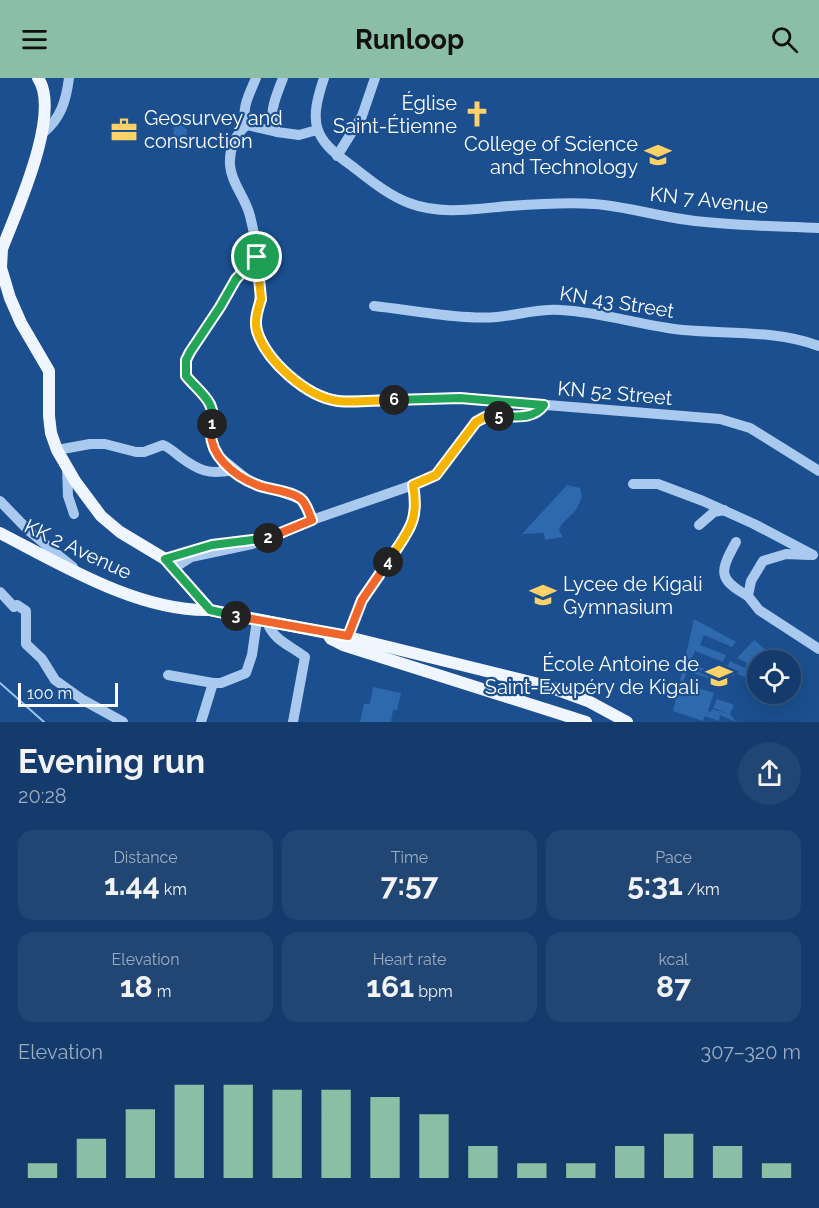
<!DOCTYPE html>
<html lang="en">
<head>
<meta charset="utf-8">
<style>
	:root { --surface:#143b6b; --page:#214673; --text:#f1f3f6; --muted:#9dadc1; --line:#33557e; --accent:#8abfa5 }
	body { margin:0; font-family:Raleway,sans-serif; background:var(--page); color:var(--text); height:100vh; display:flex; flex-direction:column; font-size:22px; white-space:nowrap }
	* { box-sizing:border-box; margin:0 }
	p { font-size:20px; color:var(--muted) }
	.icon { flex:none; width:33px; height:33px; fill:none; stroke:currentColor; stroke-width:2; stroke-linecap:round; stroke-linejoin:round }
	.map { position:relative; height:644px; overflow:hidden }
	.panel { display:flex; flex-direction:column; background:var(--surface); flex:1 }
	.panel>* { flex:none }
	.tools { position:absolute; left:747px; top:572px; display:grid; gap:12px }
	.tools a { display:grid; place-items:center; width:54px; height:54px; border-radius:50%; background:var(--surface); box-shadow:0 6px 24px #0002,0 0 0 2px var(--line); font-size:30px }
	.scale { position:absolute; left:18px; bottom:15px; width:100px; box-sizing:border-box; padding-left:6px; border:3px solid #fff; border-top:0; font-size:16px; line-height:21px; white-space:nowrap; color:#fff; -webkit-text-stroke:4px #1b4f8f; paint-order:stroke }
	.pin { position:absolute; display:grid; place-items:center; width:51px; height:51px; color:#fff; margin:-26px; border:3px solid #fff; border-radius:50%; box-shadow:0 2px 6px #0007 }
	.km { position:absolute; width:30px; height:30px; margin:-15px; border-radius:50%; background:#222; color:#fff; font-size:16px; line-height:30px; text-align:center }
	.round { display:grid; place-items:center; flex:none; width:63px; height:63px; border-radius:32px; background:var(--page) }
	.headline { display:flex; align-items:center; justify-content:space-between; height:102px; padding:0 18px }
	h1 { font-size:33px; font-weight:700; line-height:45px }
	.stats { display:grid; grid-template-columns:repeat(3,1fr); gap:9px; height:102px; padding:6px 18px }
	.stats div { display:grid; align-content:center; border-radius:15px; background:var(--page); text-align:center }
	.stats b { font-size:30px; font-weight:700 }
	.stats small { font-size:16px; font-weight:400 }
	.stats p { font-size:16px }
	.chart { height:168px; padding:12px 18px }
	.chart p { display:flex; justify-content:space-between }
	.chart svg { width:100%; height:108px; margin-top:6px; stroke:var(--accent); stroke-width:6 }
	header { display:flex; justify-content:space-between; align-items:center; height:78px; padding:0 18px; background:var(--accent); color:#111; font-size:27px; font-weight:700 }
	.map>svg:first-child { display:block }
	.green { fill:#2e69ad }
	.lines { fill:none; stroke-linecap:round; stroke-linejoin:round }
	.stream { stroke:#9cc4f0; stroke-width:2 }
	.minor { stroke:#a9c9ee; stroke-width:10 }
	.major { stroke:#f0f6ff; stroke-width:12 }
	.split-1-casing { stroke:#fff; stroke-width:12 }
	.split-2-casing { stroke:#fff; stroke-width:12 }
	.split-3-casing { stroke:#fff; stroke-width:12 }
	.split-4-casing { stroke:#fff; stroke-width:12 }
	.split-5-casing { stroke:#fff; stroke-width:12 }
	.split-6-casing { stroke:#fff; stroke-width:12 }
	.split-7-casing { stroke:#fff; stroke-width:12 }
	.split-8-casing { stroke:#fff; stroke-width:12 }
	.split-1 { stroke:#22a559; stroke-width:8 }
	.split-2 { stroke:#f0652b; stroke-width:8 }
	.split-3 { stroke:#22a559; stroke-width:8 }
	.split-4 { stroke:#f0652b; stroke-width:8 }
	.split-5 { stroke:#f5b400; stroke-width:8 }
	.split-6 { stroke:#22a559; stroke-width:8 }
	.split-7 { stroke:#f5b400; stroke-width:8 }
	.split-8 { stroke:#f5b400; stroke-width:8 }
	.labels { text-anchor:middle; stroke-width:4.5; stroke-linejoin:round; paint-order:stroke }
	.poi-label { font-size:20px; fill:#fff; stroke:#1b4f8f; text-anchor:end }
	.street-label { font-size:20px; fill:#fff; stroke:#1b4f8f }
</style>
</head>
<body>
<header><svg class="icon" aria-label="menu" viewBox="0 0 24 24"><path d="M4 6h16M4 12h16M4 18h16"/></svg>Runloop<svg class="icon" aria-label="search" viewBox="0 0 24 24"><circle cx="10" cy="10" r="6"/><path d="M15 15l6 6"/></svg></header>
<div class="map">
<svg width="819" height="644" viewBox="0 0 819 644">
	<rect width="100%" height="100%" fill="#1b4f8f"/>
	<!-- green -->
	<g class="green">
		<polygon points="173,44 181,45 187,52 186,60 171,68 174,61"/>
		<polygon points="567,407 580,410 582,419 576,432 561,447 559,453 563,459 545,462 544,455 522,456"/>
		<polygon points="694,541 736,564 732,569 704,557 700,567 726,577 723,584 695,573 690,585 718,596 716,603 687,593 683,605 714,615 708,633 711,634 712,631 726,635 713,630 717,621 734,627 730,636 736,644 720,637 719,643 705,638 703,643 673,633"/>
		<polygon points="754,562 778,582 758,582 756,596 757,598 754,603 735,595 734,598 724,594 730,583 745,590 747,585 737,580"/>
		<polygon points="373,609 401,615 397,632 393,632 391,644 360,644 364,626 370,626"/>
	</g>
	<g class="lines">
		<!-- stream -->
		<polyline class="stream" points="0,605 44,644"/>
		<!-- minor -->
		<g class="minor">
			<path d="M283,0C276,19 267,35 277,54L299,57L317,52"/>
			<path d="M324,0C309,45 312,60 352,88C370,102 388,117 409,125C440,137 475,131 508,128C537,126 565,124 594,126C625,128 656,138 688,142C731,148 775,148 819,150"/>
			<path d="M247,47C240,31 250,15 256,0"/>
			<path d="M277,54L247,47C235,56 229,72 230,87C231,105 246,120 250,138C256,161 259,187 260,210C261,228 252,243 260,259C276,292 304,315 339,323L460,320L720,341L750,350L819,393"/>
			<path d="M43,55C61,40 66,23 69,0"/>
			<polyline points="337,78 362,38 375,0"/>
			<polyline points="257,179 236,201 221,229 190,274 186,282 186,298 211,326 213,334 211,352 212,366 217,377 249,403 301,421 312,442"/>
			<path d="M374,228C411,232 461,242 497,239C519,237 539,230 561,232C602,234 642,248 683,252C727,256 777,252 819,268"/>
			<path d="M57,372L90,366H105L136,374H144L163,367C170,370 174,374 179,378C199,393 209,397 233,392"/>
			<polyline points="67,389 68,418 74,436"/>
			<polyline points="633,406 658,406 703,423 754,446 813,477"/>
			<polyline points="0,423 29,453 73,489"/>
			<polyline points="699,447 714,434 724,432"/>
			<path d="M736,464C720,493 717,501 748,518"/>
			<polyline points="809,477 786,476 763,483 751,503 748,518 759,532 819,571"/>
			<polyline points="165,481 196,471"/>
			<path d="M174,490L191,479L252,466L276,458L312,442L413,407L436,397L476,344C498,332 529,348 544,327"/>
			<polyline points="0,514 14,529"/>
			<polyline points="17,527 26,533 26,566 42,581 55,602 83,622 123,644"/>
			<path d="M267,544C274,563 290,567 305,579L293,644"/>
			<path d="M348,559L361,522L410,451C416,436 416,424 413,407"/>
			<polyline points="168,597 213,605"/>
			<polyline points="201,644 213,605 221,605 246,595 252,577 257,542"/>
		</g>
		<!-- major -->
		<g class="major">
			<path d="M38,0C62,35 16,134 2,171L1,190L10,220L21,245L49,293V338L51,355L57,372L75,403L101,438L120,454L165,481L210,532L348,559L547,608L588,623L627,644"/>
			<path d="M0,455C62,487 139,534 210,532"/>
			<polyline points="329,558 331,561 343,567 586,644"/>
		</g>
	</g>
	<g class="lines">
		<!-- split-1 casing -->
		<g class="split-1-casing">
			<path id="split-1" d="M212,346C217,324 199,314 186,298V282L190,274L220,229L236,201L257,179"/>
		</g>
		<!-- split-2 casing -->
		<g class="split-2-casing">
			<path id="split-2" d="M212,346C205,376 235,399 260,408C272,412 291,413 301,421C307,426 309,436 312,442L268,460"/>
		</g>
		<!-- split-3 casing -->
		<g class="split-3-casing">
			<polyline id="split-3" points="236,538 210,532 165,481 212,467 268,460"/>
		</g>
		<!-- split-4 casing -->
		<g class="split-4-casing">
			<polyline id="split-4" points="236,538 348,558 362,522 388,484"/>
		</g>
		<!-- split-5 casing -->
		<g class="split-5-casing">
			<path id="split-5" d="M388,484C407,454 420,445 413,407L436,397L476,344L485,339L499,338"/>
		</g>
		<!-- split-6 casing -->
		<g class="split-6-casing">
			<path id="split-6" d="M394,322L460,320L544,327C533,342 516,338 499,338"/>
		</g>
		<!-- split-7 casing -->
		<g class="split-7-casing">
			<path id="split-7" d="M261,221C258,231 254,242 257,253C266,283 307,319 338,323C356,325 376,322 394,322"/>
		</g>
		<!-- split-8 casing -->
		<g class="split-8-casing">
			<polyline id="split-8" points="257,179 261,221"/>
		</g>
		<!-- split-1 -->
		<use href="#split-1" class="split-1"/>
		<!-- split-2 -->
		<use href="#split-2" class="split-2"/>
		<!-- split-3 -->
		<use href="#split-3" class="split-3"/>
		<!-- split-4 -->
		<use href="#split-4" class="split-4"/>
		<!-- split-5 -->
		<use href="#split-5" class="split-5"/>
		<!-- split-6 -->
		<use href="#split-6" class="split-6"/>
		<!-- split-7 -->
		<use href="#split-7" class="split-7"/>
		<!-- split-8 -->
		<use href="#split-8" class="split-8"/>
	</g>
	<!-- icons -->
	<defs>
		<g id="church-bare" transform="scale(2.07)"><path d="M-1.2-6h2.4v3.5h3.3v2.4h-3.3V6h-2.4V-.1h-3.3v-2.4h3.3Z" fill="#ffd166" stroke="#1b4f8f" stroke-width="2.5" paint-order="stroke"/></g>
		<g id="office-bare" transform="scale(2.07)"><path d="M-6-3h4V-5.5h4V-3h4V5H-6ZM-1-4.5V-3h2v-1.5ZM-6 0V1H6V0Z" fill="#ffd166" stroke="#1b4f8f" stroke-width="2.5" paint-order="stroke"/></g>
		<g id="university-bare" transform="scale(2.07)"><path d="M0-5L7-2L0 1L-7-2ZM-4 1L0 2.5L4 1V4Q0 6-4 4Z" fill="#ffd166" stroke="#1b4f8f" stroke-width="2.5" paint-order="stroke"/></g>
		<g id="school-bare" transform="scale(2.07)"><path d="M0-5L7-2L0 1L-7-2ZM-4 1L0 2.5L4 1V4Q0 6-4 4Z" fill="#ffd166" stroke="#1b4f8f" stroke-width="2.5" paint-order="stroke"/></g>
	</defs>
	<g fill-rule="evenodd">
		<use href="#church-bare" x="477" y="36"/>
		<use href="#office-bare" x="124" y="52"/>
		<use href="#university-bare" x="658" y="77"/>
		<use href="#school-bare" x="543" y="517"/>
		<use href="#school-bare" x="719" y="598"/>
	</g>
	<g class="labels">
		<!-- poi labels -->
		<g class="poi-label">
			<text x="457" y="32">Église<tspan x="457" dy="23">Saint-Étienne</tspan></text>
			<text x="144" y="47" text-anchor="start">Geosurvey and<tspan x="144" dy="23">consruction</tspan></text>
			<text x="638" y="73">College of Science<tspan x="638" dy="23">and Technology</tspan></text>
			<text x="563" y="513" text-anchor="start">Lycee de Kigali<tspan x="563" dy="23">Gymnasium</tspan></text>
			<text x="699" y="593">École Antoine de<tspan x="699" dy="23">Saint-Exupéry de Kigali</tspan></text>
		</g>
		<!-- street labels -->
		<g class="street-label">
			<text transform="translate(709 122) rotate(6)" y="7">KN 7 Avenue</text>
			<text transform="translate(617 224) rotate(9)" y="7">KN 43 Street</text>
			<text transform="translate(615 315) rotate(5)" y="7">KN 52 Street</text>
			<text transform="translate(78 471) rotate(25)" y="7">KK 2 Avenue</text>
		</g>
	</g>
</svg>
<div class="tools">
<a><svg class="icon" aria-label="locate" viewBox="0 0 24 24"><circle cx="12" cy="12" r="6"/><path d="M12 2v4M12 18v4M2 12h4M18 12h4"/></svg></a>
</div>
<div class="scale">100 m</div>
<div class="pin" style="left:257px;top:179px;background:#1e9e55"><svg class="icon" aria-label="arrive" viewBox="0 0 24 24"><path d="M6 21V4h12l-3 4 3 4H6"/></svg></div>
<b class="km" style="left:212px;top:346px">1</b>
<b class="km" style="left:268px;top:460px">2</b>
<b class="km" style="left:236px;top:538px">3</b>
<b class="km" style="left:388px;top:484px">4</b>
<b class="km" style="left:499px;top:338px">5</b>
<b class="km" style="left:394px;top:322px">6</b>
</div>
<section class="panel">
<div class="headline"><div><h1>Evening run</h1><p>20:28</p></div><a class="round"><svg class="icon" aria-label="share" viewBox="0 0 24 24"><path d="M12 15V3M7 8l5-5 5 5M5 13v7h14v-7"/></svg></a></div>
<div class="stats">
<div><p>Distance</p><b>1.44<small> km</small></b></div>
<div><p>Time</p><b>7:57</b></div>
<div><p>Pace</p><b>5:31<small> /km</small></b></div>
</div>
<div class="stats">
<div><p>Elevation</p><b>18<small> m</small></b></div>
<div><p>Heart rate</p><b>161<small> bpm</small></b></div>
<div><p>kcal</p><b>87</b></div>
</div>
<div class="chart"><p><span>Elevation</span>307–320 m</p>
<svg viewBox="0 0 160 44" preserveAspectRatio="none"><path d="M5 44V38M15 44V28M25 44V16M35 44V6M45 44V6M55 44V8M65 44V8M75 44V11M85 44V18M95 44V31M105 44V38M115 44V38M125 44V31M135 44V26M145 44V31M155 44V38"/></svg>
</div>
</section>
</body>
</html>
